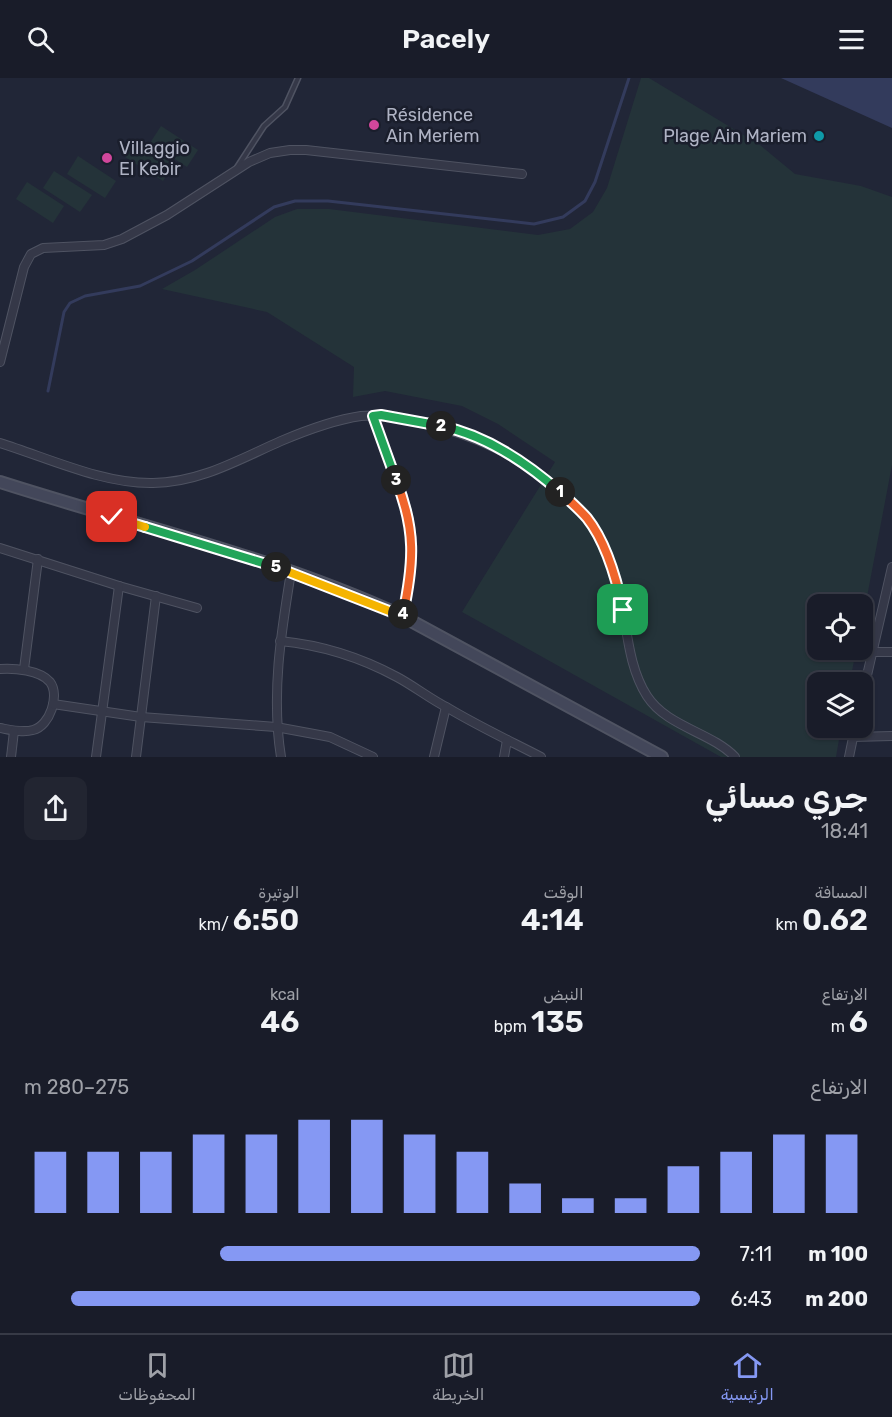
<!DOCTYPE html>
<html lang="ar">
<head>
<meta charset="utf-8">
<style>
	:root { --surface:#191c29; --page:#222531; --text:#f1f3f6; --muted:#9fa1a8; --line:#373a46; --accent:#8598f3 }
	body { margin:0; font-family:Rubik,"Noto Sans Arabic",sans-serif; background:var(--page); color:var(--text); direction:rtl; height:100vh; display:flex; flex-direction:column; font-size:22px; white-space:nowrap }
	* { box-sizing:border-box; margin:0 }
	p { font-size:20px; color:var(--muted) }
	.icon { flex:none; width:33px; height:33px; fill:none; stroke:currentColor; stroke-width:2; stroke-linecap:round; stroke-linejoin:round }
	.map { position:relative; height:679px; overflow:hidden; direction:ltr }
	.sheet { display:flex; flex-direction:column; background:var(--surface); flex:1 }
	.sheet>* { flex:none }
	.buttons { position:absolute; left:807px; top:516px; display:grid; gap:12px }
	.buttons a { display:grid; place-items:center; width:66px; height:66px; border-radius:12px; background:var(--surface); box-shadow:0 2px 4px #0004,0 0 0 2px var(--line); font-size:30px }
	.pin { position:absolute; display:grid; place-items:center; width:51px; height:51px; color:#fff; margin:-26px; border-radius:12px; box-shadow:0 3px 9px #0006 }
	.km { position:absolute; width:30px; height:30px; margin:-15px; border-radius:50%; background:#222; color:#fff; font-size:16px; line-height:30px; text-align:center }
	.round { display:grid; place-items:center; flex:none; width:63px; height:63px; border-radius:12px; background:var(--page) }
	.summary { display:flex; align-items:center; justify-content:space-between; height:102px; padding:0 24px }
	h1 { font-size:33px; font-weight:600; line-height:45px }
	.stats { display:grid; grid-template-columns:repeat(3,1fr); gap:9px; height:102px; padding:6px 24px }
	.stats div { display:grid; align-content:center }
	.stats b { font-size:30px; font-weight:600 }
	.stats small { font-size:16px; font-weight:400 }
	.stats p { font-size:16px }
	.chart { height:168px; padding:12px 24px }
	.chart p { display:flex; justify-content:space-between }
	.chart svg { width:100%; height:108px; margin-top:6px; stroke:var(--accent); stroke-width:6 }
	ul { padding:0 24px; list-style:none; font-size:20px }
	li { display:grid; grid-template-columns:96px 72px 1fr; align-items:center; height:45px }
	li i { height:15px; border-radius:8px; background:var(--accent) }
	header { display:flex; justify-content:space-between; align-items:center; height:78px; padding:0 24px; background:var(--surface); font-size:27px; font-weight:600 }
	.menu { display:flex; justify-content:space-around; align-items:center; height:84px; border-top:2px solid var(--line); background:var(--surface); font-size:16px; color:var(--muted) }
	.menu a { display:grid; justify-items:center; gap:3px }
	.menu .current { color:var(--accent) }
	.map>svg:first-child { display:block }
	.green { fill:#243339 }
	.water { fill:#333b5c }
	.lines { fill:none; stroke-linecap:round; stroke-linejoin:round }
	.stream { stroke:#333b5c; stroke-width:3 }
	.lane-casing { stroke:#4f5362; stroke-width:7 }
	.street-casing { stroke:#4f5362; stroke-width:10 }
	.secondary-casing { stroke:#4f5362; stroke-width:14 }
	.lane { stroke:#353848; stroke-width:4 }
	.street { stroke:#353848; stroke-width:8 }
	.secondary { stroke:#43475a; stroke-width:10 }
	.split-1-casing { stroke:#fff; stroke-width:12 }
	.split-2-casing { stroke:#fff; stroke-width:12 }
	.split-3-casing { stroke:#fff; stroke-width:12 }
	.split-4-casing { stroke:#fff; stroke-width:12 }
	.split-5-casing { stroke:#fff; stroke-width:12 }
	.split-6-casing { stroke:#fff; stroke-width:12 }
	.split-7-casing { stroke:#fff; stroke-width:12 }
	.split-1 { stroke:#f0652b; stroke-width:8 }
	.split-2 { stroke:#22a559; stroke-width:8 }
	.split-3 { stroke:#22a559; stroke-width:8 }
	.split-4 { stroke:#f0652b; stroke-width:8 }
	.split-5 { stroke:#f5b400; stroke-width:8 }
	.split-6 { stroke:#22a559; stroke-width:8 }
	.split-7 { stroke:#f5b400; stroke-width:8 }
	.hotel-dot { fill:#d1479c; stroke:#1a1e2c; stroke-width:2 }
	.culture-dot { fill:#0f9aa8; stroke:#1a1e2c; stroke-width:2 }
	.labels { text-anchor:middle; stroke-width:5; stroke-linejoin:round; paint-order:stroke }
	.poi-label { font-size:18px; fill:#afb3c4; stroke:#1a1e2c; text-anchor:start }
</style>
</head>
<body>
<header><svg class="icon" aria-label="menu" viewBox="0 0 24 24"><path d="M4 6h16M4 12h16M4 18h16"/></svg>Pacely<svg class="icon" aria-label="search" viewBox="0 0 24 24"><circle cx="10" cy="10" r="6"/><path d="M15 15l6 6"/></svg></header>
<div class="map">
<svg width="892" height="679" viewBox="0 0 892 679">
	<rect width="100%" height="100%" fill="#212637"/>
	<!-- green -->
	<g class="green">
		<polygon points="641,0 649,0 760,67 795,96 861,108 892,119 892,387 863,540 862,526 818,526 818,572 856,572 850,604 818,604 818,650 841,650 836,679 721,679 462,534 555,384 498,346 462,328 385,313 353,319 354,289 267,234 162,211 195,192 275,139 297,131 329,131 538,157 570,151 593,134 607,110"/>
		<polygon points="161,48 198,72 187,89 150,65"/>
		<polygon points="136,61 174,86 163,103 125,79"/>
		<polygon points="78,78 116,103 105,120 67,96"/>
		<polygon points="54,93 92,117 80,134 43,110"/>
		<polygon points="27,104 64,128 53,145 16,121"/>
	</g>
	<!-- water -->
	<polygon class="water" points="781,0 892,0 892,50"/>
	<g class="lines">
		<!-- stream -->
		<polyline class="stream" points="48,313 64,234 70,225 85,218 140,208 192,183 274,129 295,123 328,123 534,146 563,139 585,123 595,104 629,0"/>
		<!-- lane casing -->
		<g class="lane-casing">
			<polyline id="lane" points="236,91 264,48 285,29 298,0"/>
		</g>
		<!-- street casing -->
		<g class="street-casing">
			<g id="street">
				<polyline points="0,284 24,189 31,176 43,170 104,167 122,161 167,137 249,84 270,75 290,72 306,72 522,96"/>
				<path d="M373,338C387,380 411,424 412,470C413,493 407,515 402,538"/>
				<path d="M0,365C48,380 103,406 153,405C199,405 240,381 281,363C307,352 333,342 361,338C380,336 398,340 417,344C477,356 520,378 565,419C573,426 582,434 588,442C607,468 618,502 623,533C628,562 631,593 647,618C667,649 711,654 735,679"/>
				<polyline points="0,470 119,508 197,530"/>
				<path d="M280,563C321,567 360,579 397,599C414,608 430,621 448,630C478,648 510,663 541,679"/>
				<polyline points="873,574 892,574"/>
				<path d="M0,591C14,590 40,592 50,604C60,617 50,648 33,652C23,655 11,652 0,650"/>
				<polyline points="24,591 38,481"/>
				<polyline points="862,619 892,489"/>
				<polyline points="53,626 141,639 276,649 314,656 330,659 373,679"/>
				<polyline points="853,659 892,658"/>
				<polyline points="11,679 14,653"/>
				<polyline points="96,679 119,508"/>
				<polyline points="136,679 156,518"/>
				<path d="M281,679C271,617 281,555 291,494"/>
				<polyline points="434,679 446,629"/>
				<polyline points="504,679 507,662"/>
				<polyline points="849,679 855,650"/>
			</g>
		</g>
		<!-- secondary casing -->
		<g class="secondary-casing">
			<path id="secondary" d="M0,404C134,447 274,479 402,538L662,679"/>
		</g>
		<!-- lane -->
		<use href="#lane" class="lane"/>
		<!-- street -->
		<use href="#street" class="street"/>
		<!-- secondary -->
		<use href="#secondary" class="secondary"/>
	</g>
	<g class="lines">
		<!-- split-1 casing -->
		<g class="split-1-casing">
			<path id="split-1" d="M560,414C569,422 579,431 587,440C606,464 617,503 623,532"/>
		</g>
		<!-- split-2 casing -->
		<g class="split-2-casing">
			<path id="split-2" d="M441,348C485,357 527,385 560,414"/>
		</g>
		<!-- split-3 casing -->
		<g class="split-3-casing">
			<polyline id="split-3" points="396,402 373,338 381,337 441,348"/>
		</g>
		<!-- split-4 casing -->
		<g class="split-4-casing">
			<path id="split-4" d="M396,402C416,452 414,484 403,536"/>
		</g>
		<!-- split-5 casing -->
		<g class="split-5-casing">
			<polyline id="split-5" points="276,489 402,538 403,536"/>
		</g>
		<!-- split-6 casing -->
		<g class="split-6-casing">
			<polyline id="split-6" points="145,449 276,489"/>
		</g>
		<!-- split-7 casing -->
		<g class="split-7-casing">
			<polyline id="split-7" points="112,439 145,449"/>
		</g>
		<!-- split-1 -->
		<use href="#split-1" class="split-1"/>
		<!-- split-2 -->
		<use href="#split-2" class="split-2"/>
		<!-- split-3 -->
		<use href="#split-3" class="split-3"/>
		<!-- split-4 -->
		<use href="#split-4" class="split-4"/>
		<!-- split-5 -->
		<use href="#split-5" class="split-5"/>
		<!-- split-6 -->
		<use href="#split-6" class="split-6"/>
		<!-- split-7 -->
		<use href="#split-7" class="split-7"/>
	</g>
	<!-- markers -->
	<g class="hotel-dot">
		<circle cx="374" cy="47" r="6"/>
		<circle cx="107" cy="80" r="6"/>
	</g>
	<circle class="culture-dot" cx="819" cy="58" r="6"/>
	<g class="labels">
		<!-- poi labels -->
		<g class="poi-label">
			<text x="386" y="43">Résidence<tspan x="386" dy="21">Ain Meriem</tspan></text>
			<text x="807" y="64" text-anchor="end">Plage Ain Mariem</text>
			<text x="119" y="76">Villaggio<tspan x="119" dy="21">El Kebir</tspan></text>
		</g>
	</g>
</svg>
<div class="buttons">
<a><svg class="icon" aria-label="locate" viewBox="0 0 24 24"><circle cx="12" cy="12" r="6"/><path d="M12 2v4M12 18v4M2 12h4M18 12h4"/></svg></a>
<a><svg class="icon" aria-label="layers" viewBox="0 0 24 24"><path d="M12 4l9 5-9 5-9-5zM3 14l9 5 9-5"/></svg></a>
</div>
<div class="pin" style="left:623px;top:532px;background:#1e9e55"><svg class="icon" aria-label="arrive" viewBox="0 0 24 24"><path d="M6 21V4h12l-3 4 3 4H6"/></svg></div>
<div class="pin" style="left:112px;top:439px;background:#d93025"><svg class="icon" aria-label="check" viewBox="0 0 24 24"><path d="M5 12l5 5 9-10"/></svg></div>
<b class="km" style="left:560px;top:414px">1</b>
<b class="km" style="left:441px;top:348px">2</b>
<b class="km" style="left:396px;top:402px">3</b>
<b class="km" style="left:403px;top:536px">4</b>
<b class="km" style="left:276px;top:489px">5</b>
</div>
<section class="sheet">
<div class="summary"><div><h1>جري مسائي</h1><p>18:41</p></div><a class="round"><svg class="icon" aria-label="share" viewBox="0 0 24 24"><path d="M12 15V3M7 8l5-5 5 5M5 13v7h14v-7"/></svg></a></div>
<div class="stats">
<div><p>المسافة</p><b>0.62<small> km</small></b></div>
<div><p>الوقت</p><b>4:14</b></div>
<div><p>الوتيرة</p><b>6:50<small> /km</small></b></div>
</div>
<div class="stats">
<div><p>الارتفاع</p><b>6<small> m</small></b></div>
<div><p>النبض</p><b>135<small> bpm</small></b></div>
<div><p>kcal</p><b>46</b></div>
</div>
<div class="chart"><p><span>الارتفاع</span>275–280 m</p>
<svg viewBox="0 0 160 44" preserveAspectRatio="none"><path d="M5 44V19M15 44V19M25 44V19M35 44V12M45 44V12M55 44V6M65 44V6M75 44V12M85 44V19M95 44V32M105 44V38M115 44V38M125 44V25M135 44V19M145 44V12M155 44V12"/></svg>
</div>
<ul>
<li><b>100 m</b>7:11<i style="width:71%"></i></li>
<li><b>200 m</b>6:43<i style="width:93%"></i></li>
</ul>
</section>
<nav class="menu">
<a class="current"><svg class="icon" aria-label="home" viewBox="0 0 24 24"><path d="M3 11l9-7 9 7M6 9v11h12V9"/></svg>الرئيسية</a>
<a><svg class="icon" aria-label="map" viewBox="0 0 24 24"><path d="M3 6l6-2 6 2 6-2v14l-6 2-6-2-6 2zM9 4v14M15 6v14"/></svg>الخريطة</a>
<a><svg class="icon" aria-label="saved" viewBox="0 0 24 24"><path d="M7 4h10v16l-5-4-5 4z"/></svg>المحفوظات</a>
</nav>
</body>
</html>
